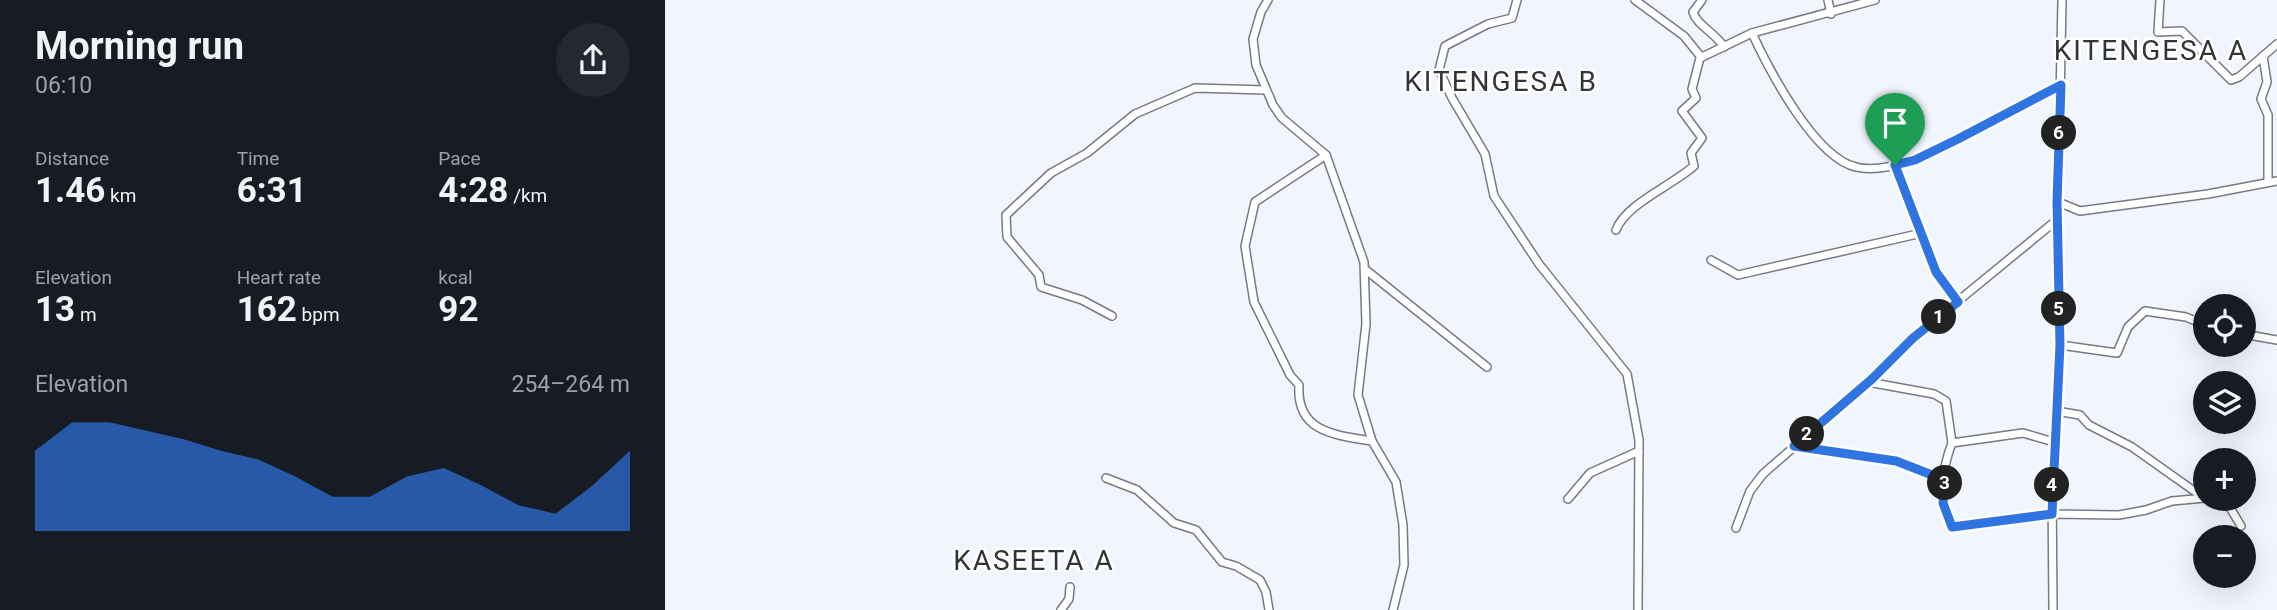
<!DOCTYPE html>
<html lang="en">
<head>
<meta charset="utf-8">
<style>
	:root { --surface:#171b24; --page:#242831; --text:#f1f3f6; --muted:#9ea1a6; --accent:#3074e1 }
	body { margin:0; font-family:Roboto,sans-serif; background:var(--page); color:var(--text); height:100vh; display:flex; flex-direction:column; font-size:26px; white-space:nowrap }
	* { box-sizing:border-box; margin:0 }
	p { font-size:23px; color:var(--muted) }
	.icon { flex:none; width:38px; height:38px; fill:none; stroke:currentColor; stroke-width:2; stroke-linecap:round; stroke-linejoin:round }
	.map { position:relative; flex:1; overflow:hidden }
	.sheet { display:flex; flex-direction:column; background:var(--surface); width:665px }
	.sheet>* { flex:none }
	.tools { position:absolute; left:1528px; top:294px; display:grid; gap:14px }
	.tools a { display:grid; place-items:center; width:63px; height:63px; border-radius:50%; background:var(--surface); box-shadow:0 7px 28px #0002; font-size:35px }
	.pin { position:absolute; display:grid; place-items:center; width:60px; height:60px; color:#fff; margin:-72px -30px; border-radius:50% 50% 50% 0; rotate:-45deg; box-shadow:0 0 7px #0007 }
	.pin .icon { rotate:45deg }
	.km { position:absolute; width:35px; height:35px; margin:-18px; border-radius:50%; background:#222; color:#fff; font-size:19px; line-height:35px; text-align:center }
	.round { display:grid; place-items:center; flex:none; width:74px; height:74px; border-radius:37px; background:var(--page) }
	.summary { display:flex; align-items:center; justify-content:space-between; height:119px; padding:0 35px }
	h1 { font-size:38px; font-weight:700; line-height:52px }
	.stats { display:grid; grid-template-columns:repeat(3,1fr); gap:10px; height:119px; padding:7px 35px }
	.stats div { display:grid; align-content:center }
	.stats b { font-size:35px; font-weight:700 }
	.stats small { font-size:19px; font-weight:400 }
	.stats p { font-size:19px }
	.chart { height:196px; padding:14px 35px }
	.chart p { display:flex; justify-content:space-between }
	.chart svg { width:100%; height:126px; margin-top:7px; fill:var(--accent); opacity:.7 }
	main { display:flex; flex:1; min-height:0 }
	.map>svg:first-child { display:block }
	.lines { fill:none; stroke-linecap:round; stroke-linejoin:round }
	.minor-casing { stroke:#777a82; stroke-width:10 }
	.minor { stroke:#fff; stroke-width:7 }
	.route-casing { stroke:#fff; stroke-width:14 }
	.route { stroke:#3074e1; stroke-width:9 }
	.labels { text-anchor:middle; stroke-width:5; stroke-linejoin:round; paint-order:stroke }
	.quarter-label { font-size:28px; letter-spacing:2px; fill:#333438; stroke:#fff }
</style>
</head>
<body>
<main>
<section class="sheet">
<div class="summary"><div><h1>Morning run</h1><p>06:10</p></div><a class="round"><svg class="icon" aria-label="share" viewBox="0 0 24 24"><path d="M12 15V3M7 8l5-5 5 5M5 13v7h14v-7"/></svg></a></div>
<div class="stats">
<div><p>Distance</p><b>1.46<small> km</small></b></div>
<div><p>Time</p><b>6:31</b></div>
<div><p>Pace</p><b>4:28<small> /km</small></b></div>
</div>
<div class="stats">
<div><p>Elevation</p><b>13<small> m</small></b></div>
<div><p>Heart rate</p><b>162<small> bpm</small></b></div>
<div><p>kcal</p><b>92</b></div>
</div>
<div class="chart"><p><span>Elevation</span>254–264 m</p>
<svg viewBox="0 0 160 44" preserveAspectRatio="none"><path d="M0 44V16L10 6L20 6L30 9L40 12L50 16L60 19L70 25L80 32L90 32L100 25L110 22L120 28L130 35L140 38L150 28L160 16V44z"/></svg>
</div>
</section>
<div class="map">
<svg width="1612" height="610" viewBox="0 0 1612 610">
	<rect width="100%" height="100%" fill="#f1f5fe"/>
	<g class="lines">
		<!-- minor casing -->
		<g class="minor-casing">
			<g id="minor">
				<polyline points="603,0 596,12 588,39 591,65 608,105 617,118 661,155 699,262 701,324 693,395 707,441 731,482 738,525 739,565 728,610"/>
				<polyline points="852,0 847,18 823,24 780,46 774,70 787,98 820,154 829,196 874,264 962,374 974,440 973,610"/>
				<polyline points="970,0 1019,36 1036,57"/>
				<path d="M1037,0L1028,12C1032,26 1051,33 1059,47"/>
				<polyline points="1163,0 1166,14"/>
				<polyline points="1495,0 1493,32 1517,31 1566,80 1574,77 1612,44"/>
				<path d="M1087,33C1104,70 1150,158 1191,167C1209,172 1234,165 1250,160L1396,85"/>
				<polyline points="1598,56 1602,82 1596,99 1603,115 1603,182"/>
				<path d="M661,155L590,202L580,246L589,302L625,375L634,385C631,432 669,435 707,441"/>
				<polyline points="1230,165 1271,272 1293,302"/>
				<polyline points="1393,202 1415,211 1543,194 1612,181"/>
				<path d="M951,230C961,204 1006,186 1029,166L1026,153L1037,138L1017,111L1031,98L1027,89L1035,58L1087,33L1210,0"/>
				<polyline points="1046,260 1073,275 1257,233"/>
				<polyline points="701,270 822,367"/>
				<polyline points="447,316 417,300 376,287 374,275 342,237 341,215 386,173 422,153 470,114 530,88 601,90"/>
				<polyline points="1578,334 1612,340"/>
				<polyline points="1395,345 1452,353 1463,327 1480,311 1521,317 1540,325"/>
				<polyline points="1203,382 1269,394 1281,401 1287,443"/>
				<polyline points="1391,411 1415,415 1424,425 1467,447 1539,498"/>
				<path d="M1389,442L1358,433L1287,443C1277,468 1273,504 1287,527L1387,514L1454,515L1481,510L1507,501L1540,498"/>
				<polyline points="1129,446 1231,461 1280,480"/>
				<polyline points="441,478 472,490 509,523 531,530 557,562 571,566 595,580 601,592 604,610"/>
				<polyline points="903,499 925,473 974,451"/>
				<polyline points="1542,499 1564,506 1576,526"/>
				<polyline points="1071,528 1085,491 1098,474 1207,379 1248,338 1393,219"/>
				<polyline points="396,610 404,599 405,587"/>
				<polyline points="1388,610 1387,487 1395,345 1393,202 1397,0"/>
			</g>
		</g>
		<!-- minor -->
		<use href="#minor" class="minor"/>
	</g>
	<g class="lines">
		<!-- route casing -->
		<g class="route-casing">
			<polygon id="route" points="1396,85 1392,202 1395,345 1387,514 1287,527 1278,503 1280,480 1231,461 1129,446 1207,379 1248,338 1293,302 1271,272 1230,165 1250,160 1293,139"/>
		</g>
		<!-- route -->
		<use href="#route" class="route"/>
	</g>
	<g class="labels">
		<!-- quarter labels -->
		<g class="quarter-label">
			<text x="1486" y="60">KITENGESA A</text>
			<text x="836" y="91">KITENGESA B</text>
			<text x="369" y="570">KASEETA A</text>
		</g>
	</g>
</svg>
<div class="tools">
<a><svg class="icon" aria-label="locate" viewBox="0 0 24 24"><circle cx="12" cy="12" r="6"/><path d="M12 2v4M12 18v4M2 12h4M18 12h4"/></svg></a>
<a><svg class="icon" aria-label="layers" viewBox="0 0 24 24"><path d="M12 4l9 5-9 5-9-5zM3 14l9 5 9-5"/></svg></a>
<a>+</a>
<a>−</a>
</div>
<div class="pin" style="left:1230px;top:165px;background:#1e9e55"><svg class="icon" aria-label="arrive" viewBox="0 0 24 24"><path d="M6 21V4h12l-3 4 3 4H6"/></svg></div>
<b class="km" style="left:1274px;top:317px">1</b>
<b class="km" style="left:1142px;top:434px">2</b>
<b class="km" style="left:1280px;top:483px">3</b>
<b class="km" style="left:1387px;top:485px">4</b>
<b class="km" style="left:1394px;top:309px">5</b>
<b class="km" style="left:1394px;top:133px">6</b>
</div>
</main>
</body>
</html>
